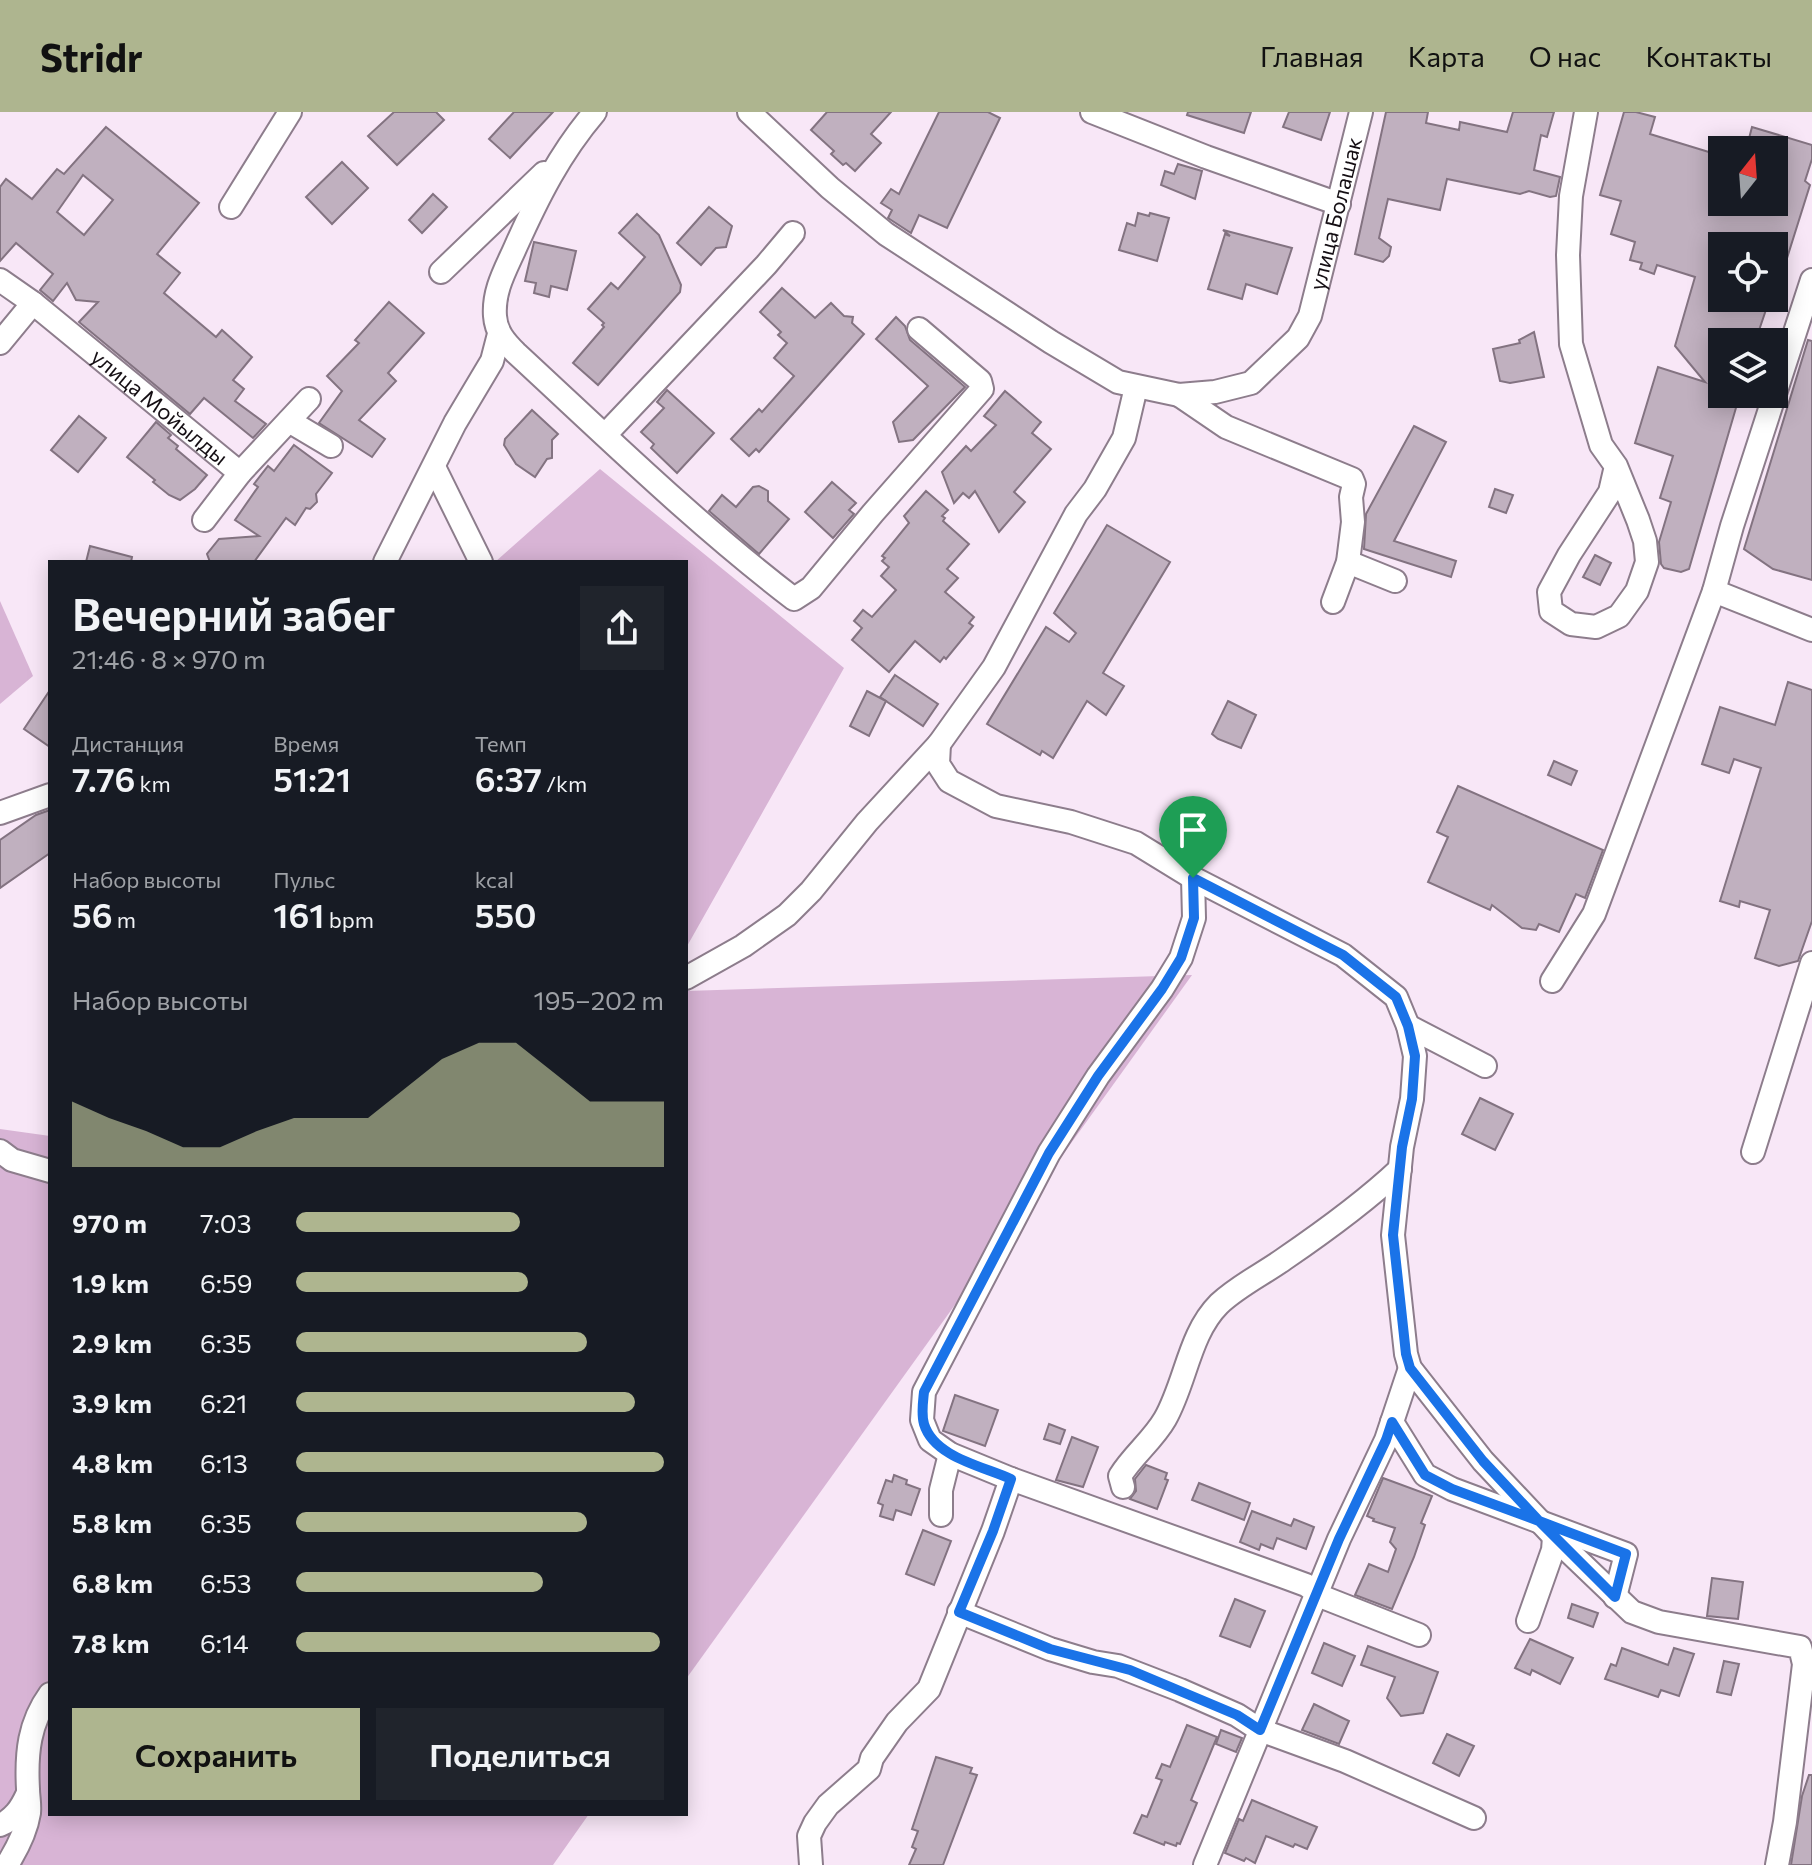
<!DOCTYPE html>
<html lang="ru">
<head>
<meta charset="utf-8">
<style>
	:root { --surface:#171b24; --page:#20242c; --text:#f1f3f6; --muted:#9ea1a6; --accent:#aeb58f }
	body { margin:0; font-family:Commissioner,sans-serif; background:var(--page); color:var(--text); height:100vh; display:flex; flex-direction:column; font-size:30px; white-space:nowrap }
	* { box-sizing:border-box; margin:0 }
	p { font-size:26px; color:var(--muted) }
	.icon { flex:none; width:44px; height:44px; fill:none; stroke:currentColor; stroke-width:2; stroke-linecap:round; stroke-linejoin:round }
	.map { position:relative; flex:1; overflow:hidden }
	.details { position:absolute; left:48px; top:448px; width:640px; height:1256px; display:flex; flex-direction:column; background:var(--surface); border-radius:0px; box-shadow:0 4px 20px #0003 }
	.details>* { flex:none }
	.needle { width:52px; rotate:17deg }
	.buttons { position:absolute; left:1708px; top:24px; display:grid; gap:16px }
	.buttons a { display:grid; place-items:center; width:80px; height:80px; border-radius:0px; background:var(--surface); box-shadow:0 4px 20px #0003; font-size:40px }
	.pin { position:absolute; display:grid; place-items:center; width:68px; height:68px; color:#fff; margin:-82px -34px; border-radius:50% 50% 50% 0; rotate:-45deg; box-shadow:0 0 8px #0007 }
	.pin .icon { rotate:45deg }
	.round { display:grid; place-items:center; flex:none; width:84px; height:84px; border-radius:0px; background:var(--page) }
	.head { display:flex; align-items:center; justify-content:space-between; height:136px; padding:0 24px }
	h1 { font-size:44px; font-weight:600; line-height:60px }
	.figures { display:grid; grid-template-columns:repeat(3,1fr); gap:12px; height:136px; padding:8px 24px }
	.figures div { display:grid; align-content:center }
	.figures b { font-size:34px; font-weight:600 }
	.figures small { font-size:22px; font-weight:400 }
	.figures p { font-size:22px }
	.chart { height:224px; padding:16px 24px }
	.chart p { display:flex; justify-content:space-between }
	.chart svg { width:100%; height:144px; margin-top:8px; fill:var(--accent); opacity:.7 }
	.cta { display:flex; gap:16px; margin-top:auto; padding:16px 24px }
	.cta a { flex:1; height:92px; border-radius:0px; background:var(--accent); color:#111; font-size:32px; font-weight:600; line-height:92px; text-align:center }
	.cta a+a { background:var(--page); color:var(--text) }
	ul { padding:0 24px; list-style:none; font-size:26px }
	li { display:grid; grid-template-columns:128px 96px 1fr; align-items:center; height:60px }
	li i { height:20px; border-radius:10px; background:var(--accent) }
	header { display:flex; align-items:center; gap:48px; box-sizing:border-box; height:112px; padding:0 40px; background:var(--accent); color:#111 }
	header strong { font-size:38px }
	nav { display:flex; gap:44px; margin-inline-start:auto; font-size:28px }
	.map>svg:first-child { display:block }
	.green { fill:#d8b4d5 }
	.building { fill:#c0b0bf; stroke:#837381; stroke-width:2; fill-rule:evenodd }
	.lines { fill:none; stroke-linecap:round; stroke-linejoin:round }
	.minor-casing { stroke:#8d7d8c; stroke-width:26 }
	.minor { stroke:#fff; stroke-width:22 }
	.route-casing { stroke:#fff; stroke-width:16 }
	.route { stroke:#1a73e8; stroke-width:10 }
	.labels { text-anchor:middle; stroke-width:6; stroke-linejoin:round; paint-order:stroke }
	.street-label { font-size:22px; fill:#140e13; stroke:#f8e7f7 }
</style>
</head>
<body>
<header>
<strong>Stridr</strong>
<nav><a>Главная</a><a>Карта</a><a>О нас</a><a>Контакты</a></nav>
</header>
<div class="map">
<svg width="1812" height="1753" viewBox="0 0 1812 1753">
	<rect width="100%" height="100%" fill="#f8e7f7"/>
	<!-- green -->
	<g class="green">
		<polygon points="600,357 844,556 686,836 686,450 495,450"/>
		<polygon points="0,489 33,564 0,592"/>
		<polygon points="1192,863 686,1567 686,879"/>
		<polygon points="0,1017 50,1024 50,1702 589,1702 553,1753 0,1753"/>
	</g>
	<!-- building -->
	<g class="building">
		<polygon points="394,0 436,0 444,8 397,53 368,24"/>
		<polygon points="514,0 553,0 510,46 489,27"/>
		<polygon points="827,0 891,0 871,22 881,31 855,59 846,51 843,53 831,42 834,39 811,18"/>
		<polygon points="939,0 988,0 1000,6 947,116 919,103 911,121 888,106 892,98 881,91 891,77 899,82"/>
		<polygon points="1188,0 1251,0 1244,21 1187,3"/>
		<polygon points="1289,0 1330,0 1321,28 1283,15"/>
		<polygon points="1386,0 1428,0 1426,11 1459,18 1460,10 1507,20 1513,0 1554,0 1547,25 1541,23 1534,58 1560,65 1556,84 1550,85 1529,79 1520,82 1447,67 1440,98 1388,87 1379,126 1391,135 1389,144 1383,150 1355,142"/>
		<polygon points="1624,0 1636,0 1655,5 1650,22 1722,44 1722,90 1774,90 1774,38 1746,38 1752,15 1812,33 1812,47 1805,69 1810,73 1777,178 1774,177 1774,134 1722,134 1722,186 1770,186 1755,230 1722,230 1722,282 1740,282 1689,457 1681,460 1664,456 1661,452 1659,430 1671,390 1660,386 1673,344 1635,331 1658,255 1705,270 1675,234 1695,165 1657,153 1654,162 1640,157 1642,151 1630,148 1635,130 1611,122 1621,89 1600,83"/>
		<path d="M106,15L199,91L157,142L180,161L164,181L216,225L222,218L252,245L233,268L244,277L235,289L266,312L253,326L204,286L190,302L91,220L79,210L98,190L76,188L67,171L53,189L40,178L53,162L16,131L0,149V75L6,67L32,87L57,57L64,62ZM83,63L113,88L84,123L57,100Z"/>
		<polygon points="342,50 368,76 332,112 306,85"/>
		<polygon points="1178,52 1202,59 1195,87 1161,73 1165,59 1174,62"/>
		<polygon points="433,82 447,95 422,121 409,108"/>
		<polygon points="709,95 732,114 726,135 716,136 701,153 677,131"/>
		<polygon points="1138,101 1149,104 1150,101 1169,106 1157,149 1119,138 1127,111 1135,114"/>
		<polygon points="637,102 659,123 681,173 680,180 598,273 573,251 604,215 602,213 604,211 588,197 611,171 618,177 645,145 619,121"/>
		<polygon points="1223,118 1292,136 1277,182 1246,172 1242,187 1208,177 1225,122 1230,124"/>
		<polygon points="534,130 576,139 567,178 551,174 549,185 534,181 536,171 525,169"/>
		<polygon points="782,176 815,206 831,191 844,204 853,205 852,211 864,222 759,340 756,337 749,344 731,327 759,297 762,300 794,264 774,246 787,231 778,223 781,220 760,200"/>
		<polygon points="389,190 424,221 388,261 396,269 359,308 385,327 372,345 319,311 342,279 327,264 359,231 355,228"/>
		<polygon points="896,205 905,214 910,228 965,275 913,328 899,330 893,310 928,274 876,227"/>
		<polygon points="1534,220 1544,265 1510,271 1500,269 1493,237 1520,231 1519,228"/>
		<polygon points="1808,228 1812,229 1812,468 1773,457 1744,437"/>
		<polygon points="667,278 714,321 677,361 651,336 654,332 641,320 664,296 657,290"/>
		<polygon points="1005,279 1041,310 1032,321 1051,337 1014,380 1025,390 999,420 975,379 969,386 963,381 954,391 942,360 966,334 971,339 996,313 984,304"/>
		<polygon points="532,298 558,322 552,328 552,346 547,347 535,365 516,352 504,333 505,327"/>
		<polygon points="79,304 106,326 78,360 51,338"/>
		<polygon points="156,310 171,323 168,326 178,334 176,337 207,363 195,377 180,388 169,383 153,370 155,368 127,345"/>
		<polygon points="1414,314 1446,330 1394,429 1456,449 1451,465 1364,437 1366,402"/>
		<polygon points="294,333 332,361 316,382 317,390 310,397 306,396 295,413 286,406 254,450 210,450 207,442 219,427 259,424 235,408 258,375 254,372 268,354 274,359"/>
		<polygon points="832,370 856,391 849,398 854,402 833,426 805,400"/>
		<polygon points="759,374 768,379 768,389 789,407 759,442 709,399 722,383 736,395 753,375"/>
		<polygon points="1495,377 1513,383 1506,401 1489,395"/>
		<polygon points="926,379 948,398 942,404 945,406 943,409 969,432 947,457 958,466 945,480 974,505 969,511 973,514 946,547 944,545 940,550 915,529 889,560 852,528 862,516 854,509 863,498 872,505 896,478 881,464 889,455 882,449 885,446 882,444 909,411 904,404"/>
		<polygon points="1107,413 1170,450 1103,561 1124,574 1106,603 1087,589 1053,646 1042,639 1040,643 987,612 1046,515 1069,530 1076,521 1054,501"/>
		<polygon points="90,434 132,445 131,450 86,450"/>
		<polygon points="1595,443 1611,451 1600,473 1583,465"/>
		<polygon points="895,563 938,592 923,614 880,585"/>
		<polygon points="1788,570 1812,578 1812,809 1798,849 1779,854 1755,846 1770,798 1740,789 1739,795 1720,789 1761,656 1734,647 1729,661 1702,652 1720,595 1775,613"/>
		<polygon points="50,578 50,635 24,617"/>
		<polygon points="867,579 886,589 869,624 850,614"/>
		<polygon points="1228,589 1256,603 1241,636 1218,627 1212,622"/>
		<polygon points="1554,649 1577,659 1571,673 1548,663"/>
		<polygon points="1458,674 1603,738 1585,786 1576,782 1559,820 1539,812 1536,818 1522,816 1492,793 1490,798 1428,770 1448,725 1437,720"/>
		<polygon points="50,698 50,741 0,776 0,728 36,703"/>
		<polygon points="1480,986 1513,1002 1495,1038 1462,1022"/>
		<polygon points="955,1283 998,1298 985,1334 943,1319"/>
		<polygon points="1049,1312 1065,1318 1060,1332 1044,1327"/>
		<polygon points="1072,1325 1098,1335 1083,1375 1056,1368"/>
		<polygon points="1146,1353 1167,1361 1165,1367 1168,1368 1157,1397 1130,1387 1136,1379 1135,1367"/>
		<polygon points="894,1363 907,1368 906,1372 920,1377 911,1403 896,1398 893,1408 880,1404 883,1393 878,1391 886,1368 892,1370"/>
		<polygon points="1383,1366 1432,1384 1421,1411 1425,1413 1414,1445 1392,1497 1355,1483 1369,1452 1388,1460 1396,1437 1390,1430 1395,1416 1373,1409 1374,1407 1367,1404"/>
		<polygon points="1199,1371 1250,1391 1244,1408 1192,1388"/>
		<polygon points="1252,1399 1291,1414 1294,1407 1314,1415 1306,1437 1277,1426 1273,1437 1261,1432 1259,1438 1240,1430"/>
		<polygon points="923,1418 951,1429 934,1473 906,1462"/>
		<polygon points="1712,1466 1743,1470 1738,1507 1707,1504"/>
		<polygon points="1235,1487 1265,1499 1250,1535 1220,1524"/>
		<polygon points="1572,1492 1598,1501 1593,1515 1568,1506"/>
		<polygon points="1530,1527 1573,1546 1560,1572 1532,1558 1530,1563 1515,1556"/>
		<polygon points="1324,1531 1355,1544 1342,1574 1312,1561"/>
		<polygon points="1368,1534 1438,1560 1423,1601 1401,1604 1387,1586 1395,1565 1361,1553"/>
		<polygon points="1622,1536 1668,1553 1674,1536 1694,1542 1679,1584 1661,1578 1658,1585 1605,1567 1611,1552 1616,1554"/>
		<polygon points="1724,1549 1739,1552 1731,1583 1717,1580"/>
		<polygon points="1314,1592 1349,1609 1339,1632 1302,1618"/>
		<polygon points="1187,1613 1217,1625 1191,1688 1197,1691 1180,1732 1177,1731 1176,1734 1165,1730 1164,1733 1134,1721 1142,1703 1147,1705 1162,1668 1156,1666 1162,1652 1170,1655"/>
		<polygon points="1221,1618 1242,1626 1236,1640 1216,1632"/>
		<polygon points="1447,1622 1474,1634 1459,1664 1433,1651"/>
		<polygon points="936,1645 972,1656 970,1661 977,1663 943,1753 909,1753 916,1737 912,1735 918,1719 912,1717"/>
		<polygon points="1809,1663 1812,1663 1812,1753 1791,1753 1802,1684"/>
		<polygon points="1252,1688 1317,1715 1307,1737 1295,1732 1293,1735 1266,1724 1255,1751 1246,1746 1244,1749 1225,1741 1239,1707 1243,1709"/>
	</g>
	<g class="lines">
		<!-- minor casing -->
		<g class="minor-casing">
			<g id="minor">
				<path d="M595,0C560,41 538,85 516,134C506,157 493,178 495,204C496,220 505,230 516,241C607,325 696,412 794,487L811,476L873,401L982,277L980,269L919,217"/>
				<path id="s1" d="M749,0L830,76L886,122L1051,230L1118,270L1179,283L1215,280L1251,271L1298,226L1310,204L1361,0"/>
				<polyline points="1092,0 1206,45 1339,92"/>
				<polyline points="1586,0 1571,84 1568,143 1571,232 1601,333 1616,354 1638,408 1645,429 1647,450 1637,479 1619,504 1596,515 1571,512 1551,499 1549,480 1569,443 1610,380 1616,354"/>
				<polyline points="231,95 290,0"/>
				<polyline points="441,160 544,61"/>
				<path id="s2" d="M0,168L33,191L240,361L309,287"/>
				<polyline points="0,231 33,191"/>
				<polyline points="1179,283 1226,315 1352,367 1354,372 1351,385 1353,410 1348,450 1333,490"/>
				<polyline points="289,309 331,334"/>
				<polyline points="605,323 766,153 793,121"/>
				<polyline points="434,355 481,450"/>
				<polyline points="204,408 240,361"/>
				<polyline points="385,450 455,311 492,249 499,222"/>
				<polyline points="1348,450 1395,469"/>
				<polyline points="1714,479 1812,518"/>
				<polyline points="939,632 938,652 949,669 996,694 1071,710 1136,731 1193,766 1343,843 1396,885 1408,914 1415,944 1412,987 1402,1035 1393,1123 1406,1242 1410,1256 1483,1349 1562,1433 1632,1500 1659,1510 1800,1535 1804,1552 1785,1710 1777,1753"/>
				<polyline points="0,701 50,683"/>
				<polyline points="1193,766 1194,806 1181,846 1162,877 1098,964 1049,1041 924,1280 922,1308 930,1328 950,1342 1011,1367 1287,1466 1306,1473 1325,1486 1419,1523"/>
				<polyline points="686,866 743,834 787,803 811,779 867,710 939,632 994,555 1076,402 1095,377 1124,326 1136,275"/>
				<polyline points="1552,869 1594,802 1714,479 1732,414 1812,168"/>
				<polyline points="1408,914 1485,954"/>
				<polyline points="0,1039 12,1048 50,1059"/>
				<polyline points="1753,1040 1812,851"/>
				<polyline points="1392,1310 1425,1363 1452,1377 1626,1442 1615,1485"/>
				<path d="M1123,1375L1120,1364C1133,1343 1153,1328 1165,1307C1186,1270 1189,1222 1219,1192C1238,1174 1263,1162 1284,1147C1325,1119 1364,1091 1400,1057"/>
				<polyline points="941,1403 941,1378 950,1342"/>
				<polyline points="959,1500 1050,1537 1093,1550 1118,1554 1180,1578 1237,1603 1260,1618 1345,1649 1474,1706"/>
				<polyline points="1528,1509 1553,1438 1554,1425"/>
				<path d="M0,1713C14,1707 21,1696 27,1683"/>
				<path d="M7,1753C17,1737 26,1720 29,1701C30,1692 28,1685 28,1677C26,1641 29,1611 50,1582"/>
				<polyline points="811,1753 809,1724 815,1711 828,1693 869,1657 872,1646 897,1610 929,1577 993,1419 1011,1367"/>
				<polyline points="1205,1753 1339,1427 1386,1328 1410,1256"/>
			</g>
		</g>
		<!-- minor -->
		<use href="#minor" class="minor"/>
	</g>
	<g class="lines">
		<!-- route casing -->
		<g class="route-casing">
			<path id="route" d="M1193,766L1194,806L1181,846L1162,877L1098,964L1049,1041L924,1280C923,1290 921,1302 924,1312C934,1345 982,1354 1011,1367L993,1419L959,1500L1050,1537L1130,1558L1237,1603L1260,1618L1339,1427L1386,1328L1392,1310L1425,1363L1452,1377L1539,1409L1615,1485L1626,1442L1539,1409L1483,1349L1410,1256L1406,1242L1393,1123L1402,1035L1412,987L1415,944L1408,914L1396,885L1343,843L1193,766"/>
		</g>
		<!-- route -->
		<use href="#route" class="route"/>
	</g>
	<g class="labels">
		<!-- street labels -->
		<g class="street-label">
			<text dy="8" stroke="none"><textPath href="#s1" startOffset="790">улица Болашак</textPath></text>
			<text dy="8" stroke="none"><textPath href="#s2" startOffset="204">улица Мойылды</textPath></text>
		</g>
	</g>
</svg>
<div class="buttons">
<a><svg class="needle" viewBox="-14 -14 28 28"><path d="M0-13l5 13h-10z" fill="#e53935"/><path d="M0 13l5-13h-10z" fill="#9ea1a6"/></svg></a>
<a><svg class="icon" aria-label="locate" viewBox="0 0 24 24"><circle cx="12" cy="12" r="6"/><path d="M12 2v4M12 18v4M2 12h4M18 12h4"/></svg></a>
<a><svg class="icon" aria-label="layers" viewBox="0 0 24 24"><path d="M12 4l9 5-9 5-9-5zM3 14l9 5 9-5"/></svg></a>
</div>
<div class="pin" style="left:1193px;top:766px;background:#1e9e55"><svg class="icon" aria-label="arrive" viewBox="0 0 24 24"><path d="M6 21V4h12l-3 4 3 4H6"/></svg></div>
<section class="details">
<div class="head"><div><h1>Вечерний забег</h1><p>21:46 · 8 × 970 m</p></div><a class="round"><svg class="icon" aria-label="share" viewBox="0 0 24 24"><path d="M12 15V3M7 8l5-5 5 5M5 13v7h14v-7"/></svg></a></div>
<div class="figures">
<div><p>Дистанция</p><b>7.76<small> km</small></b></div>
<div><p>Время</p><b>51:21</b></div>
<div><p>Темп</p><b>6:37<small> /km</small></b></div>
</div>
<div class="figures">
<div><p>Набор высоты</p><b>56<small> m</small></b></div>
<div><p>Пульс</p><b>161<small> bpm</small></b></div>
<div><p>kcal</p><b>550</b></div>
</div>
<div class="chart"><p><span>Набор высоты</span>195–202 m</p>
<svg viewBox="0 0 160 44" preserveAspectRatio="none"><path d="M0 44V24L10 29L20 33L30 38L40 38L50 33L60 29L70 29L80 29L90 20L100 11L110 6L120 6L130 15L140 24L150 24L160 24V44z"/></svg>
</div>
<ul>
<li><b>970 m</b>7:03<i style="width:61%"></i></li>
<li><b>1.9 km</b>6:59<i style="width:63%"></i></li>
<li><b>2.9 km</b>6:35<i style="width:79%"></i></li>
<li><b>3.9 km</b>6:21<i style="width:92%"></i></li>
<li><b>4.8 km</b>6:13<i style="width:100%"></i></li>
<li><b>5.8 km</b>6:35<i style="width:79%"></i></li>
<li><b>6.8 km</b>6:53<i style="width:67%"></i></li>
<li><b>7.8 km</b>6:14<i style="width:99%"></i></li>
</ul>
<div class="cta"><a>Сохранить</a><a>Поделиться</a></div>
</section>
</div>
</body>
</html>
